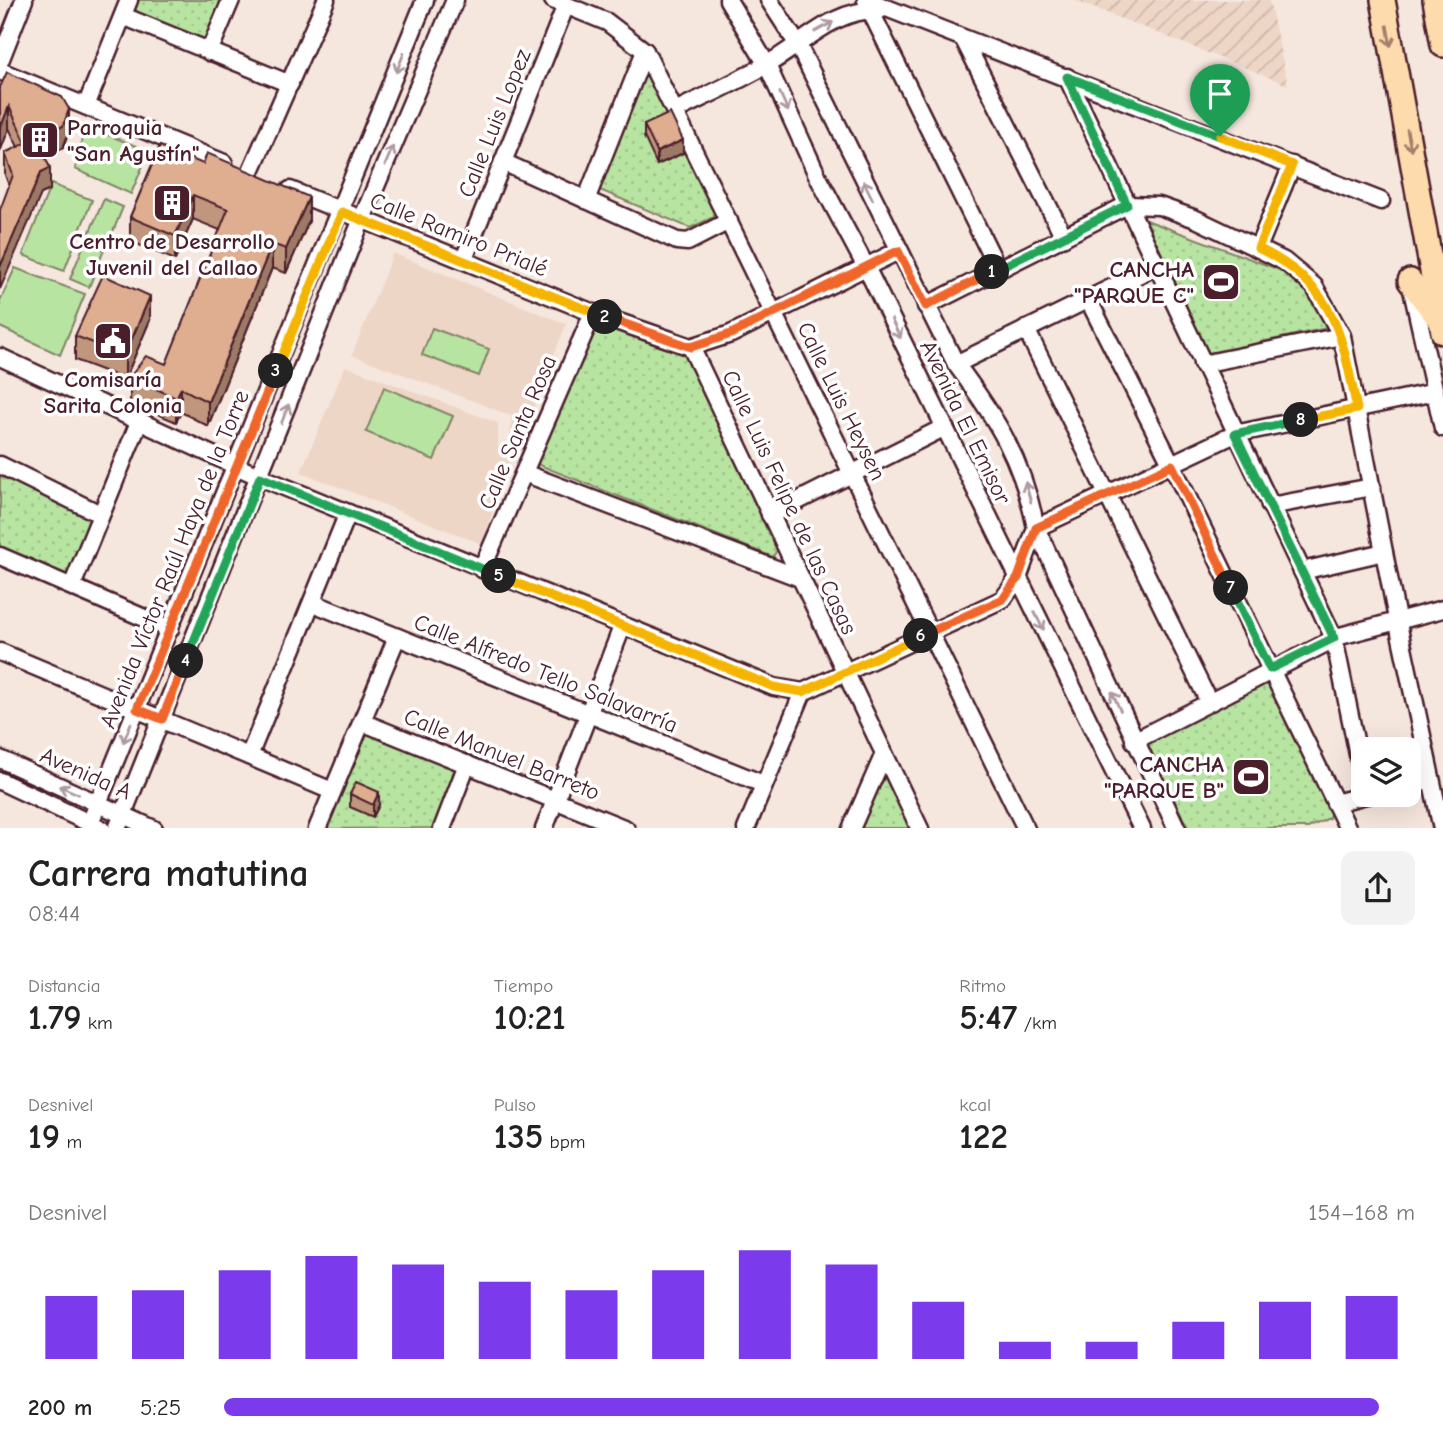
<!DOCTYPE html>
<html lang="es">
<head>
<meta charset="utf-8">
<style>
	:root { --surface:#fff; --page:#f2f2f2; --text:#222; --muted:#767676; --accent:#7c3aed }
	body { margin:0; font-family:"Comic Neue",sans-serif; background:var(--page); color:var(--text); height:100vh; display:flex; flex-direction:column; font-size:26px; white-space:nowrap }
	* { box-sizing:border-box; margin:0 }
	p { font-size:23px; color:var(--muted) }
	.icon { flex:none; width:38px; height:38px; fill:none; stroke:currentColor; stroke-width:2; stroke-linecap:round; stroke-linejoin:round }
	.map { position:relative; height:828px; overflow:hidden }
	.details { display:flex; flex-direction:column; background:var(--surface); flex:1 }
	.details>* { flex:none }
	.buttons { position:absolute; left:1351px; top:737px; display:grid; gap:14px }
	.buttons a { display:grid; place-items:center; width:70px; height:70px; border-radius:14px; background:var(--surface); box-shadow:0 7px 28px #0002; font-size:35px }
	.pin { position:absolute; display:grid; place-items:center; width:60px; height:60px; color:#fff; margin:-72px -30px; border-radius:50% 50% 50% 0; rotate:-45deg; box-shadow:0 0 7px #0007 }
	.pin .icon { rotate:45deg }
	.km { position:absolute; width:35px; height:35px; margin:-18px; border-radius:50%; background:#222; color:#fff; font-size:19px; line-height:35px; text-align:center }
	.round { display:grid; place-items:center; flex:none; width:74px; height:74px; border-radius:14px; background:var(--page) }
	.head { display:flex; align-items:center; justify-content:space-between; height:119px; padding:0 28px }
	h1 { font-size:38px; font-weight:800; line-height:52px }
	.stats { display:grid; grid-template-columns:repeat(3,1fr); gap:10px; height:119px; padding:7px 28px }
	.stats div { display:grid; align-content:center }
	.stats b { font-size:35px; font-weight:800 }
	.stats small { font-size:19px; font-weight:400 }
	.stats p { font-size:19px }
	.chart { height:196px; padding:14px 28px }
	.chart p { display:flex; justify-content:space-between }
	.chart svg { width:100%; height:126px; margin-top:7px; stroke:var(--accent); stroke-width:6 }
	ul { padding:0 28px; list-style:none; font-size:23px }
	li { display:grid; grid-template-columns:112px 84px 1fr; align-items:center; height:52px }
	li i { height:18px; border-radius:9px; background:var(--accent) }
	.map>svg:first-child { display:block }
	.built { fill:#eed6c7 }
	.industrial { fill:url(#industrial-furrows) }
	.grass { fill:#b8e4a1; stroke:#818266; stroke-width:2 }
	.park { fill:url(#park-dots); stroke:#818266; stroke-width:2 }
	.lines { fill:none; stroke-linecap:round; stroke-linejoin:round }
	.minor-casing { stroke:#4a1f2b; stroke-width:21 }
	.highway-casing { stroke:#4a1f2b; stroke-width:28 }
	.minor { stroke:#fff; stroke-width:16 }
	.highway { stroke:#fedbac; stroke-width:23 }
	.wall { fill:#c0967d; stroke:#4a1f2b; stroke-width:2 }
	.shaded-wall { fill:#9c7a66; stroke:#4a1f2b; stroke-width:2 }
	.building { fill:#dfae91; stroke:#4a1f2b; stroke-width:2 }
	.oneway { stroke:#ae9aa0 }
	.oneway2 { stroke:#a47d6c }
	.split-1-casing { stroke:#fff; stroke-width:14 }
	.split-2-casing { stroke:#fff; stroke-width:14 }
	.split-3-casing { stroke:#fff; stroke-width:14 }
	.split-4-casing { stroke:#fff; stroke-width:14 }
	.split-5-casing { stroke:#fff; stroke-width:14 }
	.split-6-casing { stroke:#fff; stroke-width:14 }
	.split-7-casing { stroke:#fff; stroke-width:14 }
	.split-8-casing { stroke:#fff; stroke-width:14 }
	.split-9-casing { stroke:#fff; stroke-width:14 }
	.split-1 { stroke:#22a559; stroke-width:9 }
	.split-2 { stroke:#f0652b; stroke-width:9 }
	.split-3 { stroke:#f5b400; stroke-width:9 }
	.split-4 { stroke:#f0652b; stroke-width:9 }
	.split-5 { stroke:#22a559; stroke-width:9 }
	.split-6 { stroke:#f5b400; stroke-width:9 }
	.split-7 { stroke:#f0652b; stroke-width:9 }
	.split-8 { stroke:#22a559; stroke-width:9 }
	.split-9 { stroke:#f5b400; stroke-width:9 }
	.labels { text-anchor:middle; stroke-width:7; stroke-linejoin:round; paint-order:stroke }
	.street-label { font-size:23px; fill:#4a1f2b; stroke:#fff }
	.poi-label { font-size:23px; font-weight:bold; fill:#4a1f2b; stroke:#fff }
</style>
</head>
<body>
<div class="map">
<svg width="1443" height="829" viewBox="0 0 1443 829">
	<defs>
		<pattern id="industrial-furrows" width="10" height="10" patternUnits="userSpaceOnUse" patternTransform="scale(1.75)"><rect width="10" height="10" fill="#eed6c7"/><path d="M-1 1l2-2M0 10L10 0M9 11l2-2" fill="none" stroke="#ceb7ab"/></pattern>
		<pattern id="park-dots" width="8" height="8" patternUnits="userSpaceOnUse" patternTransform="scale(1.75)"><rect width="8" height="8" fill="#b8e4a1"/><path d="M2 2h.1M6 6h.1" fill="none" stroke="#a0c38b" stroke-width="1.8" stroke-linecap="round"/></pattern>
	</defs>
	<rect width="100%" height="100%" fill="#f5e7de"/>
	<filter id="ink" filterUnits="userSpaceOnUse"><feTurbulence type="fractalNoise" baseFrequency=".0143" numOctaves="2"/><feDisplacementMap in="SourceGraphic" scale="14" xChannelSelector="R" yChannelSelector="G"/><feConvolveMatrix kernelMatrix="1 2 1 2 8 2 1 2 1" color-interpolation-filters="sRGB"/></filter>
	<g filter="url(#ink)">
		<!-- built -->
		<g class="built">
			<polygon points="393,253 566,324 522,438 510,433 512,416 352,355"/>
			<polygon points="345,366 498,423 498,446 513,449 482,544 301,472"/>
		</g>
		<!-- industrial -->
		<polygon class="industrial" points="1073,0 1269,0 1288,85 1135,24"/>
		<!-- grass -->
		<g class="grass">
			<polygon points="85,126 149,151 131,194 75,169"/>
			<polygon points="51,184 92,200 64,271 23,255"/>
			<polygon points="104,199 123,207 108,244 88,236"/>
			<polygon points="85,242 104,250 89,287 70,279"/>
			<polygon points="15,268 85,294 60,355 0,327 0,301"/>
			<polygon points="432,328 489,349 479,376 422,355"/>
			<polygon points="384,387 453,416 434,460 366,432"/>
		</g>
		<!-- park -->
		<g class="park">
			<polygon points="133,0 222,0 207,40 129,10"/>
			<polygon points="649,70 720,214 690,228 595,188 643,71"/>
			<polygon points="1146,220 1280,270 1309,294 1327,328 1206,354"/>
			<polygon points="592,323 686,354 778,548 773,557 534,463"/>
			<polygon points="0,471 92,516 69,574 63,576 0,549"/>
			<polygon points="1266,677 1331,810 1329,818 1308,828 1188,828 1146,742"/>
			<polygon points="364,728 463,768 438,828 323,829"/>
			<polygon points="886,765 917,828 858,828"/>
		</g>
		<g class="lines">
			<!-- minor casing -->
			<g class="minor-casing">
				<g id="minor">
					<polyline points="553,0 607,22 645,51 1026,829"/>
					<polyline points="728,0 767,65 818,177 866,267 1142,829"/>
					<path d="M769,0L798,45L956,364C997,419 1022,459 1036,528L1177,829"/>
					<polyline points="866,0 1381,201"/>
					<polyline points="870,10 998,269"/>
					<polyline points="123,16 290,84"/>
					<polyline points="964,40 1064,237"/>
					<polyline points="209,52 231,0"/>
					<polyline points="0,61 24,0"/>
					<polyline points="0,71 224,163"/>
					<polyline points="1067,77 1334,638 1363,779"/>
					<polyline points="86,106 129,0"/>
					<path d="M675,111C705,96 737,82 766,65C804,44 834,8 880,10"/>
					<polyline points="503,162 677,241 688,242 729,221"/>
					<polyline points="250,173 326,0"/>
					<polyline points="290,190 593,313 691,347 731,334 898,251"/>
					<polyline points="586,200 645,51"/>
					<polyline points="1258,248 1292,165"/>
					<polyline points="464,259 566,5"/>
					<polyline points="1412,290 1443,428"/>
					<polyline points="1088,299 1172,465 1348,829"/>
					<polyline points="926,306 1127,205 1159,206 1196,219 1284,261 1314,286 1342,336 1397,619 1442,829"/>
					<polyline points="1026,329 1209,702"/>
					<polyline points="691,347 920,829"/>
					<polyline points="0,357 260,477 774,687 803,692 1003,599 1018,578 1036,528 1235,434 1435,392"/>
					<polyline points="956,364 1156,266"/>
					<polyline points="1202,364 1342,336"/>
					<polyline points="0,465 100,514"/>
					<polyline points="524,473 800,578"/>
					<polyline points="1270,506 1372,487"/>
					<polyline points="770,515 943,428"/>
					<polyline points="0,556 170,629"/>
					<polyline points="482,569 593,313"/>
					<polyline points="1302,571 1384,552"/>
					<polyline points="72,586 139,422"/>
					<polyline points="313,603 763,784"/>
					<polyline points="0,652 332,791"/>
					<polyline points="362,722 626,829"/>
					<polyline points="1134,741 1340,636 1443,609"/>
					<polyline points="249,756 348,513"/>
					<polyline points="0,759 154,829"/>
					<polyline points="0,781 102,829"/>
					<polyline points="1409,785 1431,779"/>
					<polyline points="1335,803 1370,794"/>
					<polyline points="90,823 425,0"/>
					<polyline points="117,829 362,219 455,0"/>
					<polyline points="317,829 397,637"/>
					<polyline points="442,829 467,764"/>
					<polyline points="544,829 622,627"/>
					<polyline points="746,829 803,692"/>
					<polyline points="851,829 884,754"/>
				</g>
			</g>
			<!-- highway casing -->
			<g class="highway-casing">
				<g id="highway">
					<polyline points="1383,0 1443,332"/>
					<polyline points="1435,0 1443,45"/>
					<polyline points="1410,281 1437,316"/>
				</g>
			</g>
			<!-- minor -->
			<use href="#minor" class="minor"/>
			<!-- highway -->
			<use href="#highway" class="highway"/>
		</g>
		<!-- wall -->
		<g class="wall">
			<polygon points="0,87 69,131 63,148 45,157 50,190 41,194 9,186 5,175 5,153 18,147 9,128 0,152"/>
			<polygon points="644,125 683,153 657,165 644,137"/>
			<polygon points="160,146 309,221 286,273 272,268 208,426 181,412 176,422 130,402 130,377 166,364 220,230 193,219 175,260 130,241 130,217"/>
			<polygon points="150,320 125,379 75,360 75,336"/>
			<polygon points="350,794 379,805 373,817 350,807"/>
		</g>
		<!-- shaded-wall -->
		<g class="shaded-wall">
			<polygon points="9,106 9,128 0,152 0,129"/>
			<polygon points="69,109 69,131 63,148 37,160 37,138"/>
			<polygon points="683,140 683,153 657,165 657,152"/>
			<polygon points="50,168 50,190 41,194 0,289 0,267 41,172"/>
			<polygon points="193,195 193,219 175,260 175,236"/>
			<polygon points="309,197 309,221 286,273 286,249"/>
			<polygon points="272,244 272,268 208,426 208,402"/>
			<polygon points="150,296 150,320 125,379 125,355"/>
			<polygon points="181,388 181,412 176,422 176,398"/>
			<polygon points="379,792 379,805 373,817 373,805"/>
		</g>
		<!-- building -->
		<g class="building">
			<polygon points="7,72 62,97 69,109 63,126 37,138 50,168 41,172 0,267 0,210 13,175 5,153 26,143 9,106 0,129 0,87"/>
			<polygon points="670,113 683,140 657,152 644,125"/>
			<polygon points="160,146 203,164 207,153 309,197 286,249 272,244 208,402 181,388 176,398 130,377 146,356 166,364 228,209 193,195 175,236 130,217"/>
			<polygon points="103,275 150,296 125,355 75,336"/>
			<polygon points="356,782 379,792 373,805 350,794"/>
		</g>
		<!-- one-way arrows -->
		<defs><path id="oneway-shaft" d="M-6 0H5M1.5-3L5.5 0L1.5 3" fill="none" stroke-width="1.6" stroke-linecap="round" stroke-linejoin="round" transform="scale(1.75)"/></defs>
		<g class="oneway">
			<use href="#oneway-shaft" transform="translate(824 27) rotate(-29)"/>
			<use href="#oneway-shaft" transform="translate(400 63) rotate(112)"/>
			<use href="#oneway-shaft" transform="translate(784 102) rotate(66)"/>
			<use href="#oneway-shaft" transform="translate(389 156) rotate(-67)"/>
			<use href="#oneway-shaft" transform="translate(868 190) rotate(-116)"/>
			<use href="#oneway-shaft" transform="translate(896 329) rotate(64)"/>
			<use href="#oneway-shaft" transform="translate(285 414) rotate(-69)"/>
			<use href="#oneway-shaft" transform="translate(1028 492) rotate(-106)"/>
			<use href="#oneway-shaft" transform="translate(1039 621) rotate(64)"/>
			<use href="#oneway-shaft" transform="translate(1116 701) rotate(-115)"/>
			<use href="#oneway-shaft" transform="translate(127 733) rotate(112)"/>
			<use href="#oneway-shaft" transform="translate(69 790) rotate(-156)"/>
		</g>
		<g class="oneway2">
			<use href="#oneway-shaft" transform="translate(1389 36) rotate(80)"/>
			<use href="#oneway-shaft" transform="translate(1409 140) rotate(79)"/>
		</g>
	</g>
	<g class="lines" filter="url(#ink)">
		<!-- split-1 casing -->
		<g class="split-1-casing">
			<polyline id="split-1" points="992,272 1127,205 1067,77 1220,136"/>
		</g>
		<!-- split-2 casing -->
		<g class="split-2-casing">
			<polyline id="split-2" points="605,317 691,347 731,334 898,251 926,306 992,272"/>
		</g>
		<!-- split-3 casing -->
		<g class="split-3-casing">
			<polyline id="split-3" points="276,371 342,212 605,317"/>
		</g>
		<!-- split-4 casing -->
		<g class="split-4-casing">
			<polyline id="split-4" points="186,661 162,719 137,709 276,371"/>
		</g>
		<!-- split-5 casing -->
		<g class="split-5-casing">
			<polyline id="split-5" points="186,661 260,477 499,576"/>
		</g>
		<!-- split-6 casing -->
		<g class="split-6-casing">
			<polyline id="split-6" points="499,576 774,687 803,692 921,636"/>
		</g>
		<!-- split-7 casing -->
		<g class="split-7-casing">
			<polyline id="split-7" points="921,636 1003,599 1018,578 1036,528 1172,465 1231,588"/>
		</g>
		<!-- split-8 casing -->
		<g class="split-8-casing">
			<polyline id="split-8" points="1231,588 1270,669 1334,638 1235,434 1301,420"/>
		</g>
		<!-- split-9 casing -->
		<g class="split-9-casing">
			<path id="split-9" d="M1220,136L1292,165L1258,248C1335,286 1341,331 1357,409L1301,420"/>
		</g>
		<!-- split-1 -->
		<use href="#split-1" class="split-1"/>
		<!-- split-2 -->
		<use href="#split-2" class="split-2"/>
		<!-- split-3 -->
		<use href="#split-3" class="split-3"/>
		<!-- split-4 -->
		<use href="#split-4" class="split-4"/>
		<!-- split-5 -->
		<use href="#split-5" class="split-5"/>
		<!-- split-6 -->
		<use href="#split-6" class="split-6"/>
		<!-- split-7 -->
		<use href="#split-7" class="split-7"/>
		<!-- split-8 -->
		<use href="#split-8" class="split-8"/>
		<!-- split-9 -->
		<use href="#split-9" class="split-9"/>
	</g>
	<!-- icons -->
	<defs>
		<g id="building-square" transform="scale(2.0125)"><rect x="-9" y="-9" width="18" height="18" rx="4" fill="#4a1f2b" stroke="#fff"/><path d="M-4-6H4V6H1V3H-1V6H-4ZM-2.5-4.3h1.7v1.8h-1.7ZM.8-4.3h1.7v1.8H.8ZM-2.5-1h1.7V.8h-1.7ZM.8-1h1.7V.8H.8Z" fill="#fff"/></g>
		<g id="stadium-square" transform="scale(2.0125)"><rect x="-9" y="-9" width="18" height="18" rx="4" fill="#4a1f2b" stroke="#fff"/><path d="M0-5a6.5 5 0 1 0 0 10a6.5 5 0 1 0 0-10ZM-3.5-1.8h7v3.6h-7Z" fill="#fff"/></g>
		<g id="civic-square" transform="scale(2.0125)"><rect x="-9" y="-9" width="18" height="18" rx="4" fill="#4a1f2b" stroke="#fff"/><path d="M-.6-6.5H3V-4.5H.6V-3L4-1V1h2V6H-6V1h2V-1L-.6-3ZM-1.2 2.5V6h2.4V2.5Z" fill="#fff"/></g>
	</defs>
	<g fill-rule="evenodd">
		<use href="#building-square" x="40" y="140"/>
		<use href="#building-square" x="172" y="203"/>
		<use href="#stadium-square" x="1221" y="282"/>
		<use href="#civic-square" x="113" y="341"/>
		<use href="#stadium-square" x="1251" y="777"/>
	</g>
	<g class="labels">
		<!-- street labels -->
		<g class="street-label">
			<text transform="translate(494 123) rotate(-68)" y="8">Calle Luis Lopez</text>
			<text transform="translate(459 234) rotate(22)" y="8">Calle Ramiro Prialé</text>
			<text transform="translate(842 401) rotate(64)" y="8">Calle Luis Heysen</text>
			<text transform="translate(966 422) rotate(64)" y="8">Avenida El Emisor</text>
			<text transform="translate(517 432) rotate(-67)" y="8">Calle Santa Rosa</text>
			<text transform="translate(790 502) rotate(65)" y="8">Calle Luis Felipe de las Casas</text>
			<text transform="translate(174 559) rotate(-68)" y="8">Avenida Víctor Raúl Haya de la Torre</text>
			<text transform="translate(546 673) rotate(22)" y="8">Calle Alfredo Tello Salavarría</text>
			<text transform="translate(502 754) rotate(22)" y="8">Calle Manuel Barreto</text>
			<text transform="translate(86 773) rotate(24)" y="8">Avenida A</text>
		</g>
		<!-- poi labels -->
		<g class="poi-label">
			<text x="67" y="135" text-anchor="start">Parroquia<tspan x="67" dy="26">"San Agustín"</tspan></text>
			<text x="172" y="249">Centro de Desarrollo<tspan x="172" dy="26">Juvenil del Callao</tspan></text>
			<text x="1194" y="277" text-anchor="end">CANCHA<tspan x="1194" dy="26">"PARQUE C"</tspan></text>
			<text x="113" y="387">Comisaría<tspan x="113" dy="26">Sarita Colonia</tspan></text>
			<text x="1224" y="772" text-anchor="end">CANCHA<tspan x="1224" dy="26">"PARQUE B"</tspan></text>
		</g>
	</g>
</svg>
<div class="buttons">
<a><svg class="icon" aria-label="layers" viewBox="0 0 24 24"><path d="M12 4l9 5-9 5-9-5zM3 14l9 5 9-5"/></svg></a>
</div>
<div class="pin" style="left:1220px;top:136px;background:#1e9e55"><svg class="icon" aria-label="arrive" viewBox="0 0 24 24"><path d="M6 21V4h12l-3 4 3 4H6"/></svg></div>
<b class="km" style="left:992px;top:272px">1</b>
<b class="km" style="left:605px;top:317px">2</b>
<b class="km" style="left:276px;top:371px">3</b>
<b class="km" style="left:186px;top:661px">4</b>
<b class="km" style="left:499px;top:576px">5</b>
<b class="km" style="left:921px;top:636px">6</b>
<b class="km" style="left:1231px;top:588px">7</b>
<b class="km" style="left:1301px;top:420px">8</b>
</div>
<section class="details">
<div class="head"><div><h1>Carrera matutina</h1><p>08:44</p></div><a class="round"><svg class="icon" aria-label="share" viewBox="0 0 24 24"><path d="M12 15V3M7 8l5-5 5 5M5 13v7h14v-7"/></svg></a></div>
<div class="stats">
<div><p>Distancia</p><b>1.79<small> km</small></b></div>
<div><p>Tiempo</p><b>10:21</b></div>
<div><p>Ritmo</p><b>5:47<small> /km</small></b></div>
</div>
<div class="stats">
<div><p>Desnivel</p><b>19<small> m</small></b></div>
<div><p>Pulso</p><b>135<small> bpm</small></b></div>
<div><p>kcal</p><b>122</b></div>
</div>
<div class="chart"><p><span>Desnivel</span>154–168 m</p>
<svg viewBox="0 0 160 44" preserveAspectRatio="none"><path d="M5 44V22M15 44V20M25 44V13M35 44V8M45 44V11M55 44V17M65 44V20M75 44V13M85 44V6M95 44V11M105 44V24M115 44V38M125 44V38M135 44V31M145 44V24M155 44V22"/></svg>
</div>
<ul>
<li><b>200 m</b>5:25<i style="width:97%"></i></li>
</ul>
</section>
</body>
</html>
